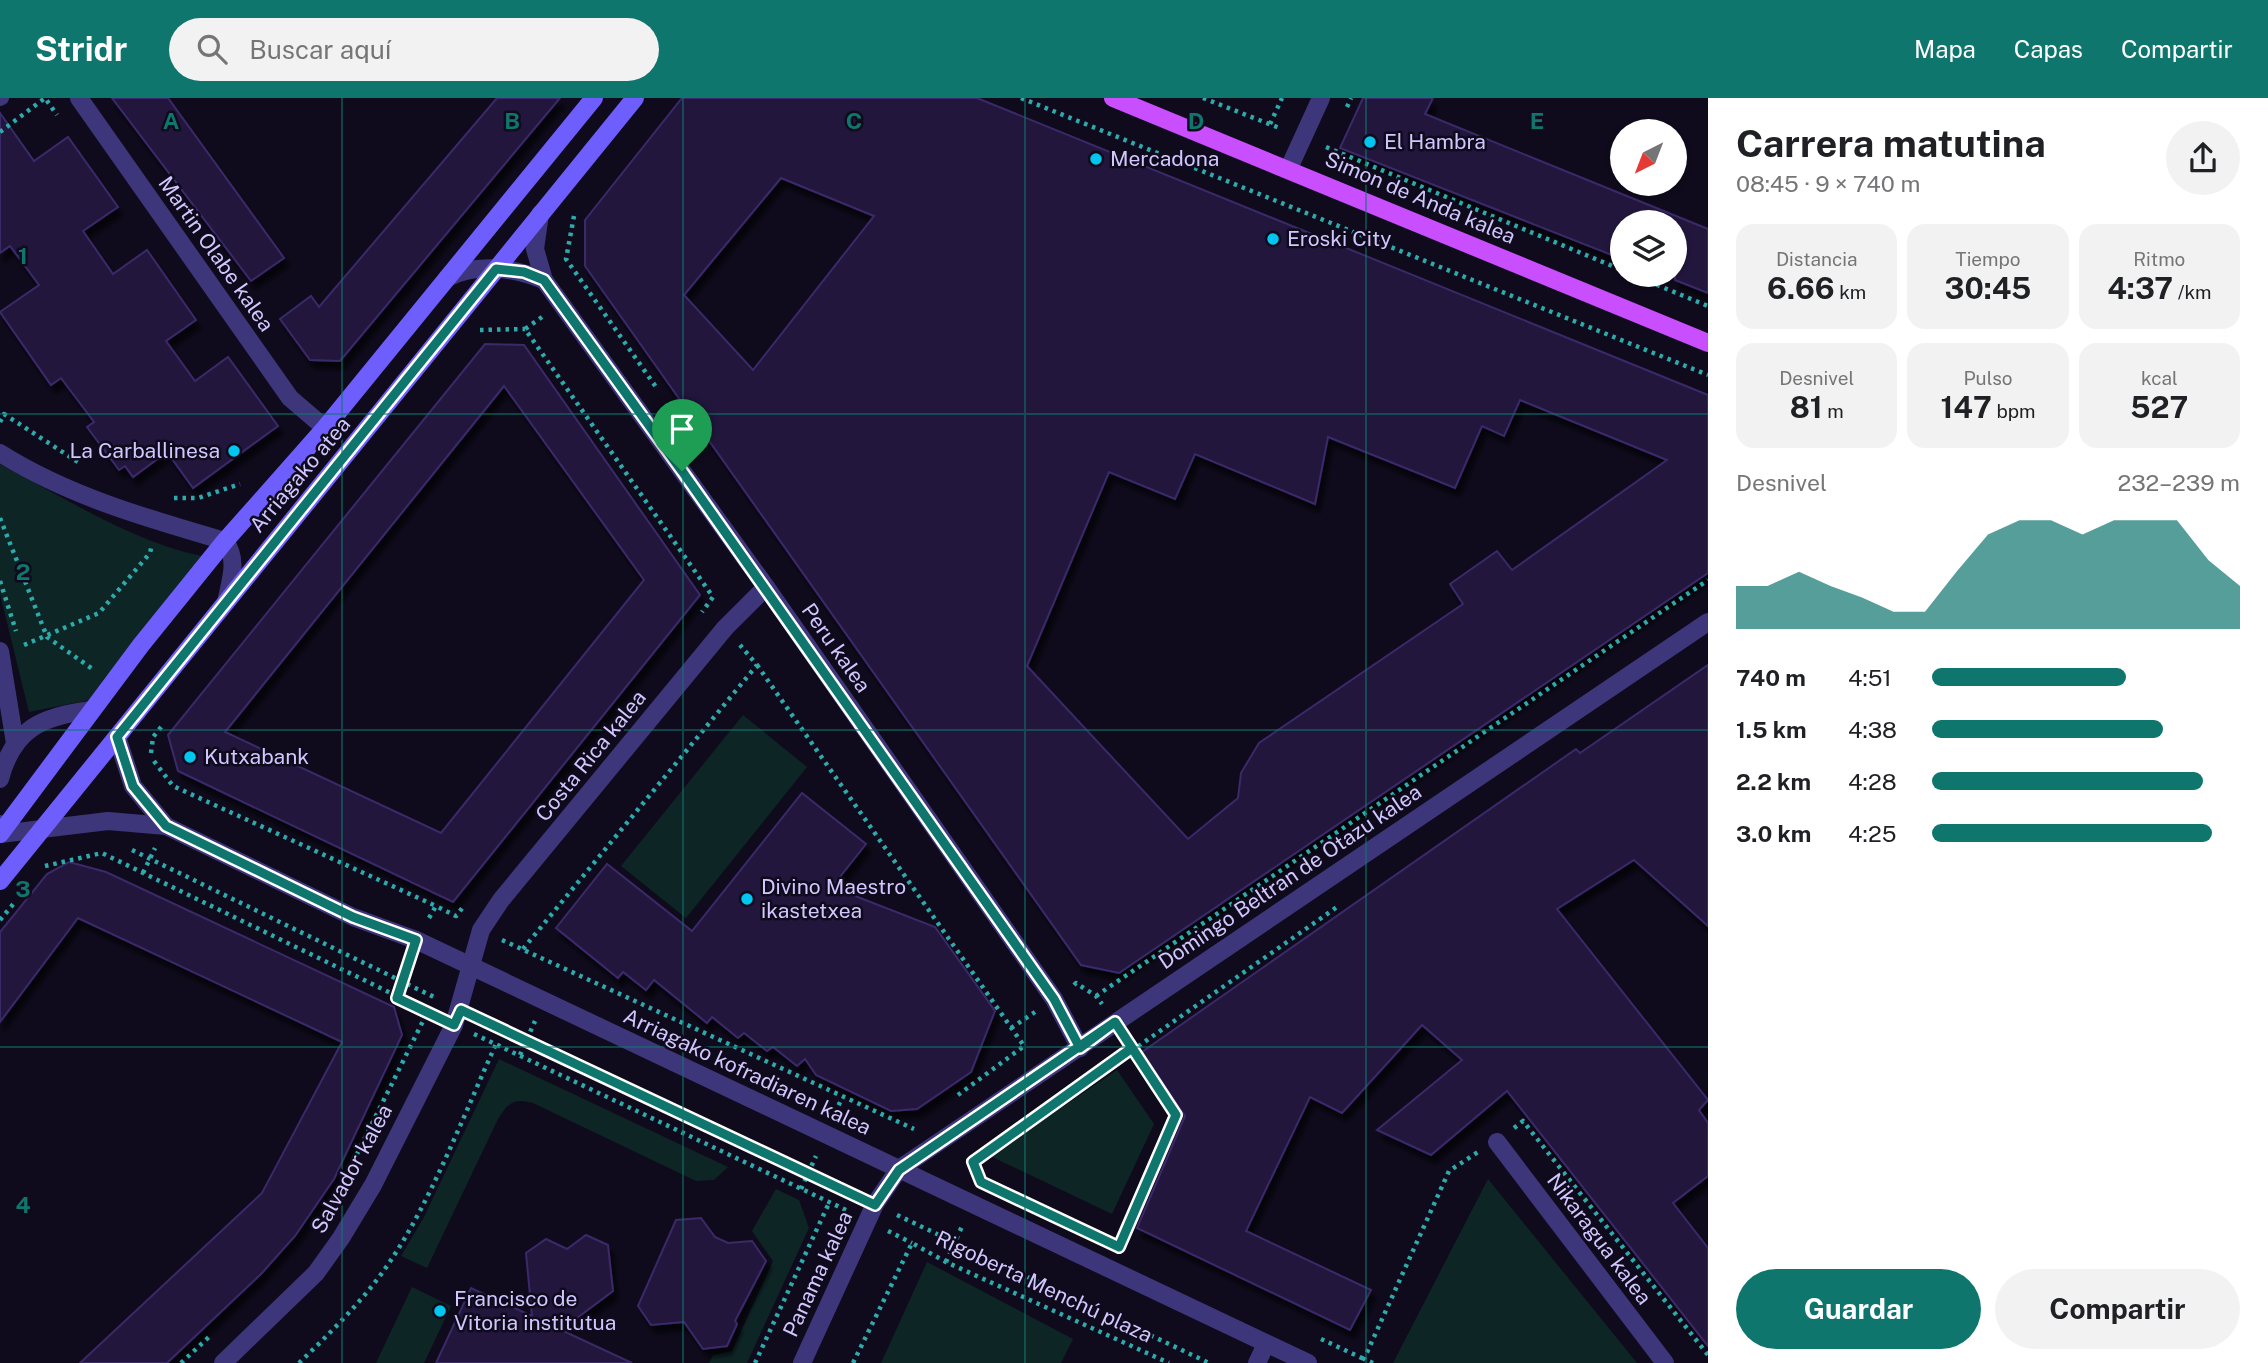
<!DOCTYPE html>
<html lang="es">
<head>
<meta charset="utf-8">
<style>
	:root { --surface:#fff; --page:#f2f2f2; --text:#202124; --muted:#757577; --accent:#0f766e }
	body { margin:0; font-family:"Public Sans",sans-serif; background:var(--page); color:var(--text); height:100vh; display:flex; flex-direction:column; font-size:26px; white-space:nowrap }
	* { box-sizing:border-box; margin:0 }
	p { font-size:23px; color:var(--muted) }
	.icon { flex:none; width:38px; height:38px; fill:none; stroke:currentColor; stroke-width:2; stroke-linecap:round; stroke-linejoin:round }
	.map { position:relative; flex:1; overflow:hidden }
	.drawer { display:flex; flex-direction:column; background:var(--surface); width:560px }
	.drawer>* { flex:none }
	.needle { width:46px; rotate:222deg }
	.controls { position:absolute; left:1610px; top:21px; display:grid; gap:14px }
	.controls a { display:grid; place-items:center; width:77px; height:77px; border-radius:50%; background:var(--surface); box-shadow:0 2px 5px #0004; font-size:35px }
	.pin { position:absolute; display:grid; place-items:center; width:60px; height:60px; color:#fff; margin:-72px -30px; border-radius:50% 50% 50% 0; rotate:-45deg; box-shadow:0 0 7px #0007 }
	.pin .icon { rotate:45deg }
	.round { display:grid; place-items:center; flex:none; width:74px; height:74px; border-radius:37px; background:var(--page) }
	.head { display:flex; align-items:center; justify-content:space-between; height:119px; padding:0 28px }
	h1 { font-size:38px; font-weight:700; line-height:52px }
	.metrics { display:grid; grid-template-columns:repeat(3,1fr); gap:10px; height:119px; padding:7px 28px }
	.metrics div { display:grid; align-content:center; border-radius:18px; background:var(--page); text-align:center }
	.metrics b { font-size:30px; font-weight:700 }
	.metrics small { font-size:19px; font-weight:400 }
	.metrics p { font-size:19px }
	.chart { height:196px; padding:14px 28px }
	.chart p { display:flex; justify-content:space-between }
	.chart svg { width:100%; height:126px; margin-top:7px; fill:var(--accent); opacity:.7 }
	.primary-button { display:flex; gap:14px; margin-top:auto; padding:14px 28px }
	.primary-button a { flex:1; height:80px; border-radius:42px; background:var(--accent); color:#fff; font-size:28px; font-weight:700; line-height:80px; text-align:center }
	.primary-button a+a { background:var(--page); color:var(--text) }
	ul { padding:0 28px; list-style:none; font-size:23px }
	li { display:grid; grid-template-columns:112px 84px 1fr; align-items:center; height:52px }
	li i { height:18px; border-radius:9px; background:var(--accent) }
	header { display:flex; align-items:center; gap:42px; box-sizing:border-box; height:98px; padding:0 35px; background:var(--accent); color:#fff }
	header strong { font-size:33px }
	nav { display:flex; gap:38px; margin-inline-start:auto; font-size:24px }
	.search { width:490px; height:63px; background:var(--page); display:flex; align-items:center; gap:18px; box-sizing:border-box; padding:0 24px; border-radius:38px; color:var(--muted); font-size:26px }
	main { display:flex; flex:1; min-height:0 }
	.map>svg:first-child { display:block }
	.green { fill:#0e2526 }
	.building { fill:#22173d; stroke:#3b2969; stroke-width:2; fill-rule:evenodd; filter:url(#shadow) }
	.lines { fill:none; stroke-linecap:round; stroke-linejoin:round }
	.path { stroke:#2dabac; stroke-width:4.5; stroke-dasharray:3.5 5; stroke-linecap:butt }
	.lane { stroke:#3e367b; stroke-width:14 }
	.street { stroke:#3e367b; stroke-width:18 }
	.secondary { stroke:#6e5efe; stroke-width:18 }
	.primary { stroke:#c94efe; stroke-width:18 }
	.route-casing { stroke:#fff; stroke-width:14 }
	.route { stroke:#0f766e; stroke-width:9 }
	.grid { fill:none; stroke:#0f766e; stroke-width:2; stroke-opacity:0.55 }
	.poi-dot { fill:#01c6f0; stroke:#0f0b1c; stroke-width:2.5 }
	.labels { text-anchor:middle; stroke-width:5; stroke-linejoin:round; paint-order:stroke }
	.poi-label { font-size:21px; fill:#d1c7ff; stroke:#0f0b1c; text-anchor:start }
	.street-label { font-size:21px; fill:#d1c7ff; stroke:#0f0b1c }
	.grid-label { font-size:23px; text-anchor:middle; font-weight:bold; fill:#0f766e; stroke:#0f0b1c; stroke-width:5; stroke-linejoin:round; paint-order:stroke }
</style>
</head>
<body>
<header>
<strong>Stridr</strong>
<div class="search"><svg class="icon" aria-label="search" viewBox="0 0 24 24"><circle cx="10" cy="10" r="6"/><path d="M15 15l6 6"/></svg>Buscar aquí</div>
<nav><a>Mapa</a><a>Capas</a><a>Compartir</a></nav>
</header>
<main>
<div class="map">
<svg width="1708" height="1265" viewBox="0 0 1708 1265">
	<defs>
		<filter id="shadow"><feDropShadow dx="4.5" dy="8" stdDeviation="2" flood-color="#0009"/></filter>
	</defs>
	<rect width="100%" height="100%" fill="#0f0b1c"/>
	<!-- green -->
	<g class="green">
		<path d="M0,366C59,397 137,446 202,458L89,602L29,614L0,496Z"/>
		<polygon points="743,617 807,669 686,820 621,768"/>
		<path d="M499,961L728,1069L714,1082L696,1083L533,1005C515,1000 508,1004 498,1021L427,1170L401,1158L424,1119Z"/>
		<polygon points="1117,972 1154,1026 1112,1116 990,1058"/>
		<polygon points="1488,1081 1637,1265 1393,1265"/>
		<polygon points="776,1091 799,1102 809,1130 747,1265 709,1265 713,1257 732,1253 773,1163 752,1133"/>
		<polygon points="927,1164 1073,1241 1061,1265 881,1265"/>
		<polygon points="412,1189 451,1208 424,1265 376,1265"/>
	</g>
	<!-- building -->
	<g class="building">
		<polygon points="112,0 168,0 284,160 251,183"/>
		<polygon points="497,0 560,0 340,263 310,262 280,221 311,198 319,209"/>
		<path d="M682,0H977L1708,297V475L1119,875L1081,867L585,168V122ZM781,80L874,118L753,272L684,197ZM1520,302L1667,362L1512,472L1497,453L1450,486L1463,506L1259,645L1241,675L1238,700L1188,741L1027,568L1109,374L1175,401L1195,356L1315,406L1328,339L1455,390L1482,328L1504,338Z"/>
		<polygon points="1363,0 1433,0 1425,16 1708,131 1708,195 1675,182 1675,124 1622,124 1622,161 1340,50"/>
		<polygon points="0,15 34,63 68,39 118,109 83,133 113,176 147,152 196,222 166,243 195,283 228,259 278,328 193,390 167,354 133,379 125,368 119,372 87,329 94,324 61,280 51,287 0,214 39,187 10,148 0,155"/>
		<path d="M485,246L524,247L700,497L453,804L178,673L168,637ZM504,288L644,482L441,735L225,634Z"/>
		<polygon points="1708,567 1708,828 1634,762 1557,811 1708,1002 1699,1012 1708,1025 1708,1078 1673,1105 1708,1150 1708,1248 1507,993 1431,1057 1377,1032 1462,962 1422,927 1342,1015 1310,999 1246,1133 1371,1192 1350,1232 1137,1130 1185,1018 1142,954 1576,651 1580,655"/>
		<polygon points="802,695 866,746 832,789 935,829 995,913 971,974 917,1011 891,1013 816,977 805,961 797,968 773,949 767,953 744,935 738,940 712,919 707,925 654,882 646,892 623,874 618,880 556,830 607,766 692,833"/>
		<polygon points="69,764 106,774 394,909 402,937 334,1081 295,1138 261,1176 167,1265 80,1265 262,1095 342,944 78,820 0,924 0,834 47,776"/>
		<polygon points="701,1120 715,1139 728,1145 752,1143 766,1163 735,1223 737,1226 727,1248 703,1251 684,1224 651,1227 638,1208 676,1122"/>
		<polygon points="586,1137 608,1147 613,1193 561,1232 632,1265 436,1265 471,1190 532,1218 526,1155 546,1141 567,1151"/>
	</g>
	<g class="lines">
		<!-- path -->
		<g class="path">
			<polyline points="1021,0 1708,277"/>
			<polyline points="1203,0 1282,31"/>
			<polyline points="1347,9 1351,0"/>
			<polyline points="1270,26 1282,0"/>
			<polyline points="0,34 45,0 57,17"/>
			<polyline points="1326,49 1622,172"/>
			<polyline points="574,118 566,161 656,289"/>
			<polyline points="1633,177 1708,208"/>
			<polyline points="542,219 525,231 713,499 702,514"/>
			<polyline points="480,232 525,231"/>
			<polyline points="0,324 4,316 78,364"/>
			<polyline points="174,400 198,400 240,386"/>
			<polyline points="0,420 47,539 94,572"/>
			<polyline points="0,483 16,533"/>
			<polyline points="24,547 99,515 150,455 152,446"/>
			<polyline points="757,567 1024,948 954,1000"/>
			<polyline points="151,655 153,639 162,628"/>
			<polyline points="154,663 173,688 436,808"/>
			<polyline points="132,752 436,900"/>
			<polyline points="45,768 102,755 432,915"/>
			<polyline points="143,775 155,750"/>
			<polyline points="429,820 436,808 456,818 463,809"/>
			<polyline points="0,822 15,804"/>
			<polyline points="502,842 914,1031"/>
			<polyline points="523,851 757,567 740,547"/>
			<polyline points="1074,887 1076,885 1096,898 1102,906"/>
			<polyline points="1096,898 1708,482"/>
			<polyline points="397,900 408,866"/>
			<polyline points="481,922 854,1096"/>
			<polyline points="1011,930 1035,914"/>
			<polyline points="474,936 846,1112"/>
			<polyline points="520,957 535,923"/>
			<polyline points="835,1015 842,1000"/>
			<polyline points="1514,1030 1523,1023 1708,1257"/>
			<polyline points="349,1072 428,913"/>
			<polyline points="980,1082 973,1064 1337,809"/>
			<polyline points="801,1091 816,1058"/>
			<polyline points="897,1117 1209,1265"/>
			<polyline points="888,1133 912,1145"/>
			<polyline points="1120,1148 1176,1017 1131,948"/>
			<polyline points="946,1164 963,1126"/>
			<polyline points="1321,1241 1364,1261"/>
			<polyline points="181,1265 210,1238"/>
			<path d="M299,1265C331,1234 366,1200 391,1162C432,1101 465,1014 496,946"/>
			<polyline points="755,1265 829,1105"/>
			<polyline points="853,1265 912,1145 946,1164 1169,1265"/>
			<polyline points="1373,1265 1364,1261 1449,1073 1478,1054"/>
		</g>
		<!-- lane -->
		<polyline class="lane" points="0,1 2,0"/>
		<!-- street -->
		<g class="street">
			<polyline points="79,0 290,300 325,330"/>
			<polyline points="1289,70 1321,0"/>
			<polyline points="540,116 535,151 544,182 766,489 1054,901 1080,950"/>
			<path d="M447,180C478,164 513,170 544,182"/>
			<path d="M0,355C68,398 149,421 225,443C238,462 231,480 227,500"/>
			<polyline points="0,553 15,645"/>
			<polyline points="117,639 133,688 166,728"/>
			<path d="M0,681C13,631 42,618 91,612"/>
			<polyline points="0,726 0,736 108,723 166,728 353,819 416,842 1308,1265"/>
			<polyline points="1497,1044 1665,1265"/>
			<polyline points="223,1265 316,1175 341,1140 373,1087 454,927 481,832 501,802 725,530 766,489"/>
			<polyline points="802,1265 875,1106 899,1071 1708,524"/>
			<polyline points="1257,1265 1266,1246"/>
		</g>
		<!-- secondary -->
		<g class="secondary">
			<polyline points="0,736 141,547 225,443 325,330 594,0"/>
			<polyline points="0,783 635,0"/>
		</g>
		<!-- primary -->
		<polyline class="primary" points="1113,0 1708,245"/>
	</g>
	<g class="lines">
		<!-- route casing -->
		<g class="route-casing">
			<polyline id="route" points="682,373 544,182 524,174 496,171 117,639 133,688 166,728 353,819 416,842 397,900 454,927 461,912 875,1107 899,1072 1115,924 1176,1017 1119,1149 981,1084 973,1064 1132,950 1115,924 1080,950 1054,901 682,373"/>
		</g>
		<!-- route -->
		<use href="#route" class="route"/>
	</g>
	<!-- grid -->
	<path class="grid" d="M342,0V1265M683,0V1265M1025,0V1265M1366,0V1265M0,316H1708M0,632H1708M0,949H1708"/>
	<!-- markers -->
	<g class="poi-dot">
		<circle cx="1370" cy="44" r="7"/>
		<circle cx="1096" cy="61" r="7"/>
		<circle cx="1273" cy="141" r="7"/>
		<circle cx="234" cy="353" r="7"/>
		<circle cx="190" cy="659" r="7"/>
		<circle cx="747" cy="801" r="7"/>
		<circle cx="440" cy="1213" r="7"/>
	</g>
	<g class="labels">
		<!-- poi labels -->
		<g class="poi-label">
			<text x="1384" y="51">El Hambra</text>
			<text x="1110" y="68">Mercadona</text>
			<text x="1287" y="148">Eroski City</text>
			<text x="220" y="360" text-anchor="end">La Carballinesa</text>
			<text x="204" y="666">Kutxabank</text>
			<text x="761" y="796">Divino Maestro<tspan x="761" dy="24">ikastetxea</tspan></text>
			<text x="454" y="1208">Francisco de<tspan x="454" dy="24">Vitoria institutua</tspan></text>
		</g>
		<!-- street labels -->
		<g class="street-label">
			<text transform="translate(1420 100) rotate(23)" y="7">Simon de Anda kalea</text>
			<text transform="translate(216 156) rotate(55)" y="7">Martin Olabe kalea</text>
			<text transform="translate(300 377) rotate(-50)" y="7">Arriagako atea</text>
			<text transform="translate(836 550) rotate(55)" y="7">Peru kalea</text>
			<text transform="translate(591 658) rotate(-51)" y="7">Costa Rica kalea</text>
			<text transform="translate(1290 779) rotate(-34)" y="7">Domingo Beltran de Otazu kalea</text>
			<text transform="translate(747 974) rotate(25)" y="7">Arriagako kofradiaren kalea</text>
			<text transform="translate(352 1071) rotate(-61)" y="7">Salvador kalea</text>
			<text transform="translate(1599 1141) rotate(53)" y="7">Nikaragua kalea</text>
			<text transform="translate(818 1176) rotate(-65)" y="7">Panama kalea</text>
			<text transform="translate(1044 1189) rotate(25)" y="7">Rigoberta Menchú plaza</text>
		</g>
	</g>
	<g class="grid-label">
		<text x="171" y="31">A</text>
		<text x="512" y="31">B</text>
		<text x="854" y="31">C</text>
		<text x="1196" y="31">D</text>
		<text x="1537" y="31">E</text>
		<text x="23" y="166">1</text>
		<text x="23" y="482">2</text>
		<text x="23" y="799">3</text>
		<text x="23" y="1115">4</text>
	</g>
</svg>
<div class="controls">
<a><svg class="needle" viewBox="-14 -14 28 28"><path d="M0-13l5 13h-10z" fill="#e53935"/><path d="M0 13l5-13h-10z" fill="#757577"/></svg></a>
<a><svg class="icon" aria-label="layers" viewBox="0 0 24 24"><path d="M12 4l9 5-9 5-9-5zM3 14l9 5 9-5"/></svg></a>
</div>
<div class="pin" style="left:682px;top:373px;background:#1e9e55"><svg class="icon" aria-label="arrive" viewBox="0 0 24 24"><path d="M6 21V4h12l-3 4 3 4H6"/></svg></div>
</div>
<section class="drawer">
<div class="head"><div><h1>Carrera matutina</h1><p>08:45 · 9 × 740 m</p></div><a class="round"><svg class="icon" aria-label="share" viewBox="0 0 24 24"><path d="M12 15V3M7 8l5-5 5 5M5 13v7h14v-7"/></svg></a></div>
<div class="metrics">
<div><p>Distancia</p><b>6.66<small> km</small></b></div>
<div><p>Tiempo</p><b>30:45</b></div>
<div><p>Ritmo</p><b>4:37<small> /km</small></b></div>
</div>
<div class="metrics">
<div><p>Desnivel</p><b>81<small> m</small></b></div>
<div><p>Pulso</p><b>147<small> bpm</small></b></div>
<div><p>kcal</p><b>527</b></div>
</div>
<div class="chart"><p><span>Desnivel</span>232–239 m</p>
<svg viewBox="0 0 160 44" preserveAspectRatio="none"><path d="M0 44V29L10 29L20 24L30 29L40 33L50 38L60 38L70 24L80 11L90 6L100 6L110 11L120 6L130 6L140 6L150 20L160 29V44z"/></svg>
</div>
<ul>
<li><b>740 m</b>4:51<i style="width:63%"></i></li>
<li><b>1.5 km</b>4:38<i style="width:75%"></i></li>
<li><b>2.2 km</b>4:28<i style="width:88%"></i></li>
<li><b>3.0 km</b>4:25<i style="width:91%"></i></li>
</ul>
<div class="primary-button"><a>Guardar</a><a>Compartir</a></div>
</section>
</main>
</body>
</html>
